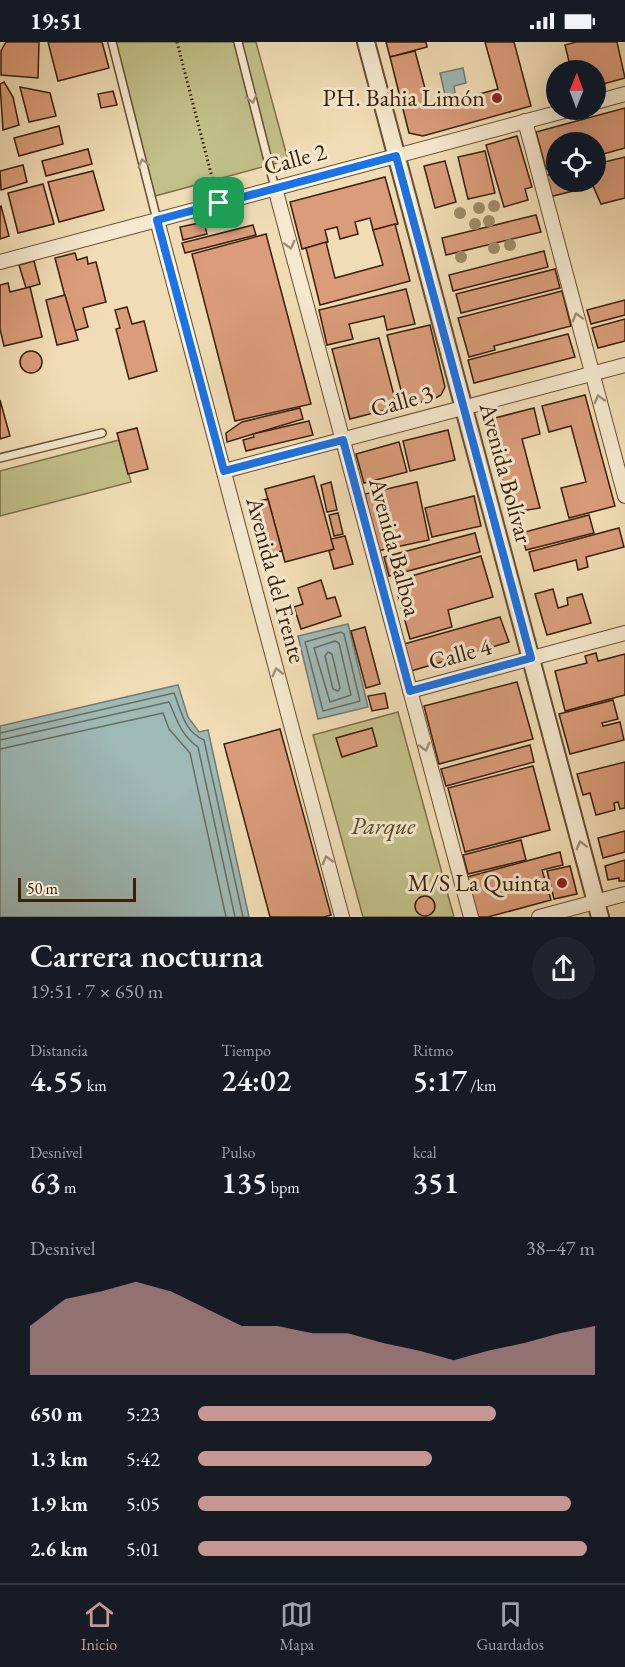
<!DOCTYPE html>
<html lang="es">
<head>
<meta charset="utf-8">
<style>
	:root { --surface:#171b24; --page:#20242c; --text:#f1f3f6; --muted:#9ea1a6; --line:#363941; --accent:#c59692 }
	body { margin:0; font-family:"EB Garamond",serif; background:var(--page); color:var(--text); height:100vh; display:flex; flex-direction:column; font-size:22px; white-space:nowrap }
	* { box-sizing:border-box; margin:0 }
	p { font-size:20px; color:var(--muted) }
	.icon { flex:none; width:33px; height:33px; fill:none; stroke:currentColor; stroke-width:2; stroke-linecap:round; stroke-linejoin:round }
	.map { position:relative; height:875px; overflow:hidden }
	.details { display:flex; flex-direction:column; background:var(--surface); flex:1 }
	.details>* { flex:none }
	.needle { width:39px; rotate:1deg }
	.buttons { position:absolute; left:546px; top:18px; display:grid; gap:12px }
	.buttons a { display:grid; place-items:center; width:60px; height:60px; border-radius:50%; background:var(--surface); box-shadow:0 6px 24px #0002; font-size:30px }
	.scale { position:absolute; left:18px; bottom:15px; width:118px; box-sizing:border-box; padding-left:6px; border:3px solid #392007; border-top:0; font-size:16px; line-height:21px; white-space:nowrap; color:#392007; -webkit-text-stroke:4px #f6e9cf; paint-order:stroke }
	.pin { position:absolute; display:grid; place-items:center; width:51px; height:51px; color:#fff; margin:-26px; border-radius:12px; box-shadow:0 3px 9px #0006 }
	.round { display:grid; place-items:center; flex:none; width:63px; height:63px; border-radius:32px; background:var(--page) }
	.summary { display:flex; align-items:center; justify-content:space-between; height:102px; padding:0 30px }
	h1 { font-size:33px; font-weight:600; line-height:45px }
	.figures { display:grid; grid-template-columns:repeat(3,1fr); gap:9px; height:102px; padding:6px 30px }
	.figures div { display:grid; align-content:center }
	.figures b { font-size:30px; font-weight:600 }
	.figures small { font-size:16px; font-weight:400 }
	.figures p { font-size:16px }
	.chart { height:168px; padding:12px 30px }
	.chart p { display:flex; justify-content:space-between }
	.chart svg { width:100%; height:108px; margin-top:6px; fill:var(--accent); opacity:.7 }
	ul { padding:0 30px; list-style:none; font-size:20px }
	li { display:grid; grid-template-columns:96px 72px 1fr; align-items:center; height:45px }
	li i { height:15px; border-radius:8px; background:var(--accent) }
	.status { display:flex; justify-content:space-between; align-items:center; height:42px; padding:0 30px; background:var(--surface); direction:ltr }
	.status svg { height:16px; fill:currentColor }
	.menu { display:flex; justify-content:space-around; align-items:center; height:84px; border-top:2px solid var(--line); background:var(--surface); font-size:16px; color:var(--muted) }
	.menu a { display:grid; justify-items:center; gap:3px }
	.menu .active { color:var(--accent) }
	.map>svg:first-child { display:block }
	.green { fill:#c2bf88; stroke:#7e7048; stroke-width:1.5 }
	.water { fill:#9ebab7; stroke:#767c71; stroke-width:1.5 }
	.lines { fill:none; stroke-linecap:round; stroke-linejoin:round }
	.shore { stroke:#6c6d5f; stroke-width:1.5 }
	.building { fill:#da9c7b; stroke:#392007; stroke-width:1.5 }
	.service-casing { stroke:#674f32; stroke-width:10 }
	.minor-casing { stroke:#674f32; stroke-width:16 }
	.tertiary-casing { stroke:#674f32; stroke-width:20 }
	.path { stroke:#392007; stroke-width:3; stroke-dasharray:1.5 3; stroke-linecap:butt }
	.service { stroke:#f6e9cf; stroke-width:7 }
	.minor { stroke:#f6e9cf; stroke-width:14 }
	.tertiary { stroke:#f6e9cf; stroke-width:16 }
	.tree { fill:#9e8b67 }
	.oneway { stroke:#a18f75 }
	.route-casing { stroke:#fff; stroke-width:12 }
	.route { stroke:#1a73e8; stroke-width:8 }
	.poi-dot { fill:#8f2418; stroke:#f6e9cf; stroke-width:2 }
	.labels { text-anchor:middle; stroke-width:6; stroke-linejoin:round; paint-order:stroke }
	.poi-label { font-size:24px; fill:#392007; stroke:#f6e9cf; text-anchor:end }
	.street-label { font-size:24px; fill:#392007; stroke:#f6e9cf }
	.park-label { font-size:24px; font-style:italic; fill:#5b4827; stroke:#f6e9cf }
</style>
</head>
<body>
<div class="status"><b>19:51</b><svg viewBox="0 0 49 12"><path d="M0 12V9h3v3zM5 12V6h3v6zM10 12V3h3v9zM15 12V0h3v12zM26 1h20v11H26zM47 4h2v5h-2z"/></svg></div>
<div class="map">
<svg width="625" height="875" viewBox="0 0 625 875">
	<rect width="100%" height="100%" fill="#f1ddb5"/>
	<filter id="stains"><feTurbulence type="fractalNoise" baseFrequency=".00333" numOctaves="4"/><feColorMatrix values="0 0 0 0 .2 0 0 0 0 .09 0 0 0 0 .02 0 0 0 .5 -.17"/></filter>
	<radialGradient id="worn" r=".72"><stop offset=".6" stop-color="#630" stop-opacity="0"/><stop offset="1" stop-color="#630" stop-opacity=".3"/></radialGradient>
	<!-- green -->
	<g class="green">
		<polygon points="113,0 256,0 288,118 155,154"/>
		<polygon points="119,398 131,440 0,474 0,429"/>
		<polygon points="398,670 454,875 363,875 313,693"/>
	</g>
	<!-- water -->
	<g class="water">
		<polygon points="463,26 466,41 454,44 455,51 445,53 440,31"/>
		<polygon points="348,582 368,665 318,677 298,594"/>
		<polygon points="178,643 188,675 199,690 208,688 249,875 0,875 0,684"/>
	</g>
	<g class="lines">
		<!-- shore -->
		<g class="shore">
			<polygon points="341,590 344,592 360,659 323,669 305,600"/>
			<polygon points="335,599 339,601 351,653 330,660 314,606"/>
			<polygon points="328,610 332,612 340,646 338,649 333,647 325,614"/>
			<path d="M0,691L174,651C182,671 184,689 204,698L243,875"/>
			<path d="M0,698L169,660C177,678 181,693 198,705L235,875"/>
			<polyline points="0,707 163,671 169,687 190,711 226,875"/>
		</g>
	</g>
	<!-- building -->
	<g class="building">
		<polygon points="6,0 39,0 38,36 1,33 1,9"/>
		<polygon points="48,0 102,0 109,26 58,39"/>
		<polygon points="386,0 426,0 427,5 390,15"/>
		<polygon points="485,0 514,0 531,64 423,94 409,91 390,15 415,9 430,65 498,47"/>
		<polygon points="576,0 617,0 625,36 596,44 596,28 571,28 565,3"/>
		<polygon points="4,40 13,55 19,83 3,88 0,42"/>
		<polygon points="20,45 50,51 56,74 29,80"/>
		<polygon points="113,49 117,63 101,66 98,52"/>
		<polygon points="625,66 625,106 596,114 596,100 556,100 556,124 546,127 536,90"/>
		<polygon points="59,84 63,102 19,114 14,96"/>
		<polygon points="517,94 532,145 525,147 528,158 504,165 486,103"/>
		<polygon points="88,107 92,122 46,134 42,119"/>
		<polygon points="485,109 495,151 468,157 458,115"/>
		<polygon points="625,115 625,156 601,162 593,144 549,155 544,134 556,131 556,140 596,140 596,122"/>
		<polygon points="445,119 456,160 435,166 424,124"/>
		<polygon points="23,123 27,140 1,148 0,129"/>
		<polygon points="93,129 104,168 59,180 48,140"/>
		<polygon points="385,135 398,182 373,188 370,176 355,180 358,192 340,197 337,185 325,188 328,200 302,207 290,160"/>
		<polygon points="43,142 54,182 18,191 8,151"/>
		<polygon points="1,164 9,194 0,197 0,165"/>
		<polygon points="536,173 541,190 446,213 442,196"/>
		<polygon points="204,180 207,192 183,198 180,185"/>
		<polygon points="395,182 410,239 320,263 306,206 326,200 335,236 383,223 373,188"/>
		<polygon points="253,183 256,193 185,211 182,201"/>
		<polygon points="266,192 311,362 235,379 192,212"/>
		<polygon points="544,209 548,225 453,249 449,233"/>
		<polygon points="75,211 77,218 87,215 88,222 96,220 106,260 83,266 88,285 74,289 55,216"/>
		<polygon points="34,219 40,242 26,246 19,223"/>
		<polygon points="555,227 560,246 461,271 456,252"/>
		<polygon points="8,241 10,250 30,245 42,295 4,304 0,287 0,243"/>
		<polygon points="406,247 415,282 387,288 384,274 349,282 353,297 327,303 319,268"/>
		<polygon points="562,249 571,284 494,304 495,308 469,315 458,276"/>
		<polygon points="65,253 78,298 57,303 46,258"/>
		<polygon points="625,258 625,273 591,282 587,268"/>
		<polygon points="127,265 132,282 144,279 157,329 129,337 116,287 120,286 115,268"/>
		<polygon points="625,277 625,299 598,306 592,286"/>
		<polygon points="430,283 445,345 441,353 434,357 405,364 387,293"/>
		<polygon points="568,292 575,315 474,341 468,318"/>
		<polygon points="379,296 397,365 350,377 332,307"/>
		<circle cx="31" cy="320" r="11"/>
		<polygon points="585,353 615,464 569,476 561,446 586,440 571,384 549,390 542,364"/>
		<polygon points="0,358 10,394 0,397"/>
		<polygon points="300,366 303,377 227,400 226,391 242,380"/>
		<polygon points="534,366 540,392 522,397 540,466 510,471 487,378"/>
		<polygon points="309,379 313,393 246,409 243,398 254,395 253,392"/>
		<polygon points="137,386 148,427 128,432 117,391"/>
		<polygon points="448,388 455,418 410,429 403,399"/>
		<polygon points="399,400 407,430 364,441 356,412"/>
		<polygon points="314,434 334,507 285,520 265,447"/>
		<polygon points="331,440 337,468 327,470 321,443"/>
		<polygon points="417,440 429,498 377,509 365,452"/>
		<polygon points="474,454 481,484 432,495 425,466"/>
		<polygon points="268,457 282,509 269,512 255,460"/>
		<polygon points="338,471 343,492 334,494 329,473"/>
		<polygon points="589,473 594,491 526,508 521,491"/>
		<polygon points="619,486 624,505 586,515 588,525 578,528 576,518 534,529 529,510"/>
		<polygon points="475,491 480,510 389,534 384,515"/>
		<polygon points="345,494 353,522 334,527 329,509 334,507 331,497"/>
		<polygon points="481,514 493,555 448,568 452,585 410,597 394,539"/>
		<polygon points="321,538 327,557 335,555 341,574 301,587 294,565 303,562 298,546"/>
		<polygon points="553,547 558,566 568,563 567,556 582,552 591,581 547,593 535,552"/>
		<polygon points="500,575 509,600 411,629 404,602"/>
		<polygon points="365,585 380,642 366,646 351,589"/>
		<polygon points="596,611 598,619 625,612 625,653 565,669 555,629 587,621 585,614"/>
		<polygon points="517,640 533,697 439,722 424,664"/>
		<polygon points="385,651 388,666 372,669 368,654"/>
		<polygon points="613,658 618,677 602,681 603,684 620,680 624,698 570,712 559,672"/>
		<polygon points="372,686 377,704 342,715 336,696"/>
		<polygon points="280,687 331,873 324,875 270,875 224,702"/>
		<polygon points="530,703 534,720 446,744 441,727"/>
		<polygon points="625,720 625,766 620,767 618,760 614,761 615,768 596,773 590,751 583,753 577,732"/>
		<polygon points="533,724 550,788 465,810 448,746"/>
		<polygon points="625,789 625,810 603,816 598,796"/>
		<polygon points="521,798 526,818 468,832 463,813"/>
		<polygon points="560,810 563,823 542,828 551,858 488,875 478,875 467,835"/>
		<polygon points="625,818 625,839 619,839 619,836 608,838 605,824"/>
		<polygon points="570,824 577,852 554,857 547,829"/>
		<circle cx="425" cy="864" r="10"/>
	</g>
	<g class="lines">
		<!-- service casing -->
		<g class="service-casing">
			<g id="service">
				<polyline points="112,0 157,178"/>
				<polyline points="238,0 275,146"/>
				<polyline points="0,416 102,391"/>
			</g>
		</g>
		<!-- minor casing -->
		<g class="minor-casing">
			<g id="minor">
				<polyline points="596,60 625,52"/>
				<polyline points="525,79 625,454"/>
				<polyline points="275,146 471,875"/>
				<polyline points="157,178 342,875"/>
				<polyline points="0,220 568,68"/>
				<polyline points="224,429 625,323"/>
				<polyline points="410,649 625,591"/>
				<polyline points="539,875 625,852"/>
			</g>
		</g>
		<!-- tertiary casing -->
		<g class="tertiary-casing">
			<polyline id="tertiary" points="366,0 600,875"/>
		</g>
		<!-- path -->
		<polyline class="path" points="177,0 215,147"/>
		<!-- service -->
		<use href="#service" class="service"/>
		<!-- minor -->
		<use href="#minor" class="minor"/>
		<!-- tertiary -->
		<use href="#tertiary" class="tertiary"/>
	</g>
	<!-- trees -->
	<g class="tree">
		<circle cx="494" cy="164" r="6"/>
		<circle cx="479" cy="166" r="6"/>
		<circle cx="460" cy="171" r="6"/>
		<circle cx="489" cy="179" r="6"/>
		<circle cx="475" cy="182" r="6"/>
		<circle cx="510" cy="203" r="6"/>
		<circle cx="494" cy="206" r="6"/>
		<circle cx="461" cy="215" r="6"/>
	</g>
	<!-- one-way arrows -->
	<defs><path id="oneway-chevron" d="M-2-3.5L2.5 0L-2 3.5" fill="none" stroke-width="1.6" stroke-linecap="round" stroke-linejoin="round" transform="scale(1.5)"/></defs>
	<g class="oneway">
		<use href="#oneway-chevron" transform="translate(252 57) rotate(76)"/>
		<use href="#oneway-chevron" transform="translate(143 121) rotate(-104)"/>
		<use href="#oneway-chevron" transform="translate(290 203) rotate(75)"/>
		<use href="#oneway-chevron" transform="translate(577 275) rotate(-105)"/>
		<use href="#oneway-chevron" transform="translate(599 357) rotate(-105)"/>
		<use href="#oneway-chevron" transform="translate(277 630) rotate(-105)"/>
		<use href="#oneway-chevron" transform="translate(425 705) rotate(75)"/>
		<use href="#oneway-chevron" transform="translate(581 803) rotate(-105)"/>
		<use href="#oneway-chevron" transform="translate(327 818) rotate(-105)"/>
	</g>
	<g class="lines">
		<!-- route casing -->
		<g class="route-casing">
			<polygon id="route" points="396,114 531,616 410,649 343,398 224,429 157,178"/>
		</g>
		<!-- route -->
		<use href="#route" class="route"/>
	</g>
	<!-- markers -->
	<g class="poi-dot">
		<circle cx="497" cy="56" r="6"/>
		<circle cx="562" cy="841" r="6"/>
	</g>
	<g class="labels">
		<!-- poi labels -->
		<g class="poi-label">
			<text x="485" y="64">PH. Bahia Limón</text>
			<text x="550" y="849">M/S La Quinta</text>
		</g>
		<!-- street labels -->
		<g class="street-label">
			<text transform="translate(295 117) rotate(-15)" y="8">Calle 2</text>
			<text transform="translate(402 359) rotate(-15)" y="8">Calle 3</text>
			<text transform="translate(506 431) rotate(75)" y="8">Avenida Bolívar</text>
			<text transform="translate(395 505) rotate(75)" y="8">Avenida Balboa</text>
			<text transform="translate(276 538) rotate(75)" y="8">Avenida del Frente</text>
			<text transform="translate(460 612) rotate(-15)" y="8">Calle 4</text>
		</g>
		<!-- park labels -->
		<g class="park-label">
			<text x="383" y="792">Parque</text>
		</g>
	</g>
	<rect width="100%" height="100%" filter="url(#stains)"/>
	<rect width="100%" height="100%" fill="url(#worn)"/>
</svg>
<div class="buttons">
<a><svg class="needle" viewBox="-14 -14 28 28"><path d="M0-13l5 13h-10z" fill="#e53935"/><path d="M0 13l5-13h-10z" fill="#9ea1a6"/></svg></a>
<a><svg class="icon" aria-label="locate" viewBox="0 0 24 24"><circle cx="12" cy="12" r="6"/><path d="M12 2v4M12 18v4M2 12h4M18 12h4"/></svg></a>
</div>
<div class="scale">50 m</div>
<div class="pin" style="left:219px;top:161px;background:#1e9e55"><svg class="icon" aria-label="arrive" viewBox="0 0 24 24"><path d="M6 21V4h12l-3 4 3 4H6"/></svg></div>
</div>
<section class="details">
<div class="summary"><div><h1>Carrera nocturna</h1><p>19:51 · 7 × 650 m</p></div><a class="round"><svg class="icon" aria-label="share" viewBox="0 0 24 24"><path d="M12 15V3M7 8l5-5 5 5M5 13v7h14v-7"/></svg></a></div>
<div class="figures">
<div><p>Distancia</p><b>4.55<small> km</small></b></div>
<div><p>Tiempo</p><b>24:02</b></div>
<div><p>Ritmo</p><b>5:17<small> /km</small></b></div>
</div>
<div class="figures">
<div><p>Desnivel</p><b>63<small> m</small></b></div>
<div><p>Pulso</p><b>135<small> bpm</small></b></div>
<div><p>kcal</p><b>351</b></div>
</div>
<div class="chart"><p><span>Desnivel</span>38–47 m</p>
<svg viewBox="0 0 160 44" preserveAspectRatio="none"><path d="M0 44V24L10 13L20 10L30 6L40 10L50 17L60 24L70 24L80 27L90 27L100 31L110 34L120 38L130 34L140 31L150 27L160 24V44z"/></svg>
</div>
<ul>
<li><b>650 m</b>5:23<i style="width:75%"></i></li>
<li><b>1.3 km</b>5:42<i style="width:59%"></i></li>
<li><b>1.9 km</b>5:05<i style="width:94%"></i></li>
<li><b>2.6 km</b>5:01<i style="width:98%"></i></li>
</ul>
</section>
<nav class="menu">
<a class="active"><svg class="icon" aria-label="home" viewBox="0 0 24 24"><path d="M3 11l9-7 9 7M6 9v11h12V9"/></svg>Inicio</a>
<a><svg class="icon" aria-label="map" viewBox="0 0 24 24"><path d="M3 6l6-2 6 2 6-2v14l-6 2-6-2-6 2zM9 4v14M15 6v14"/></svg>Mapa</a>
<a><svg class="icon" aria-label="saved" viewBox="0 0 24 24"><path d="M7 4h10v16l-5-4-5 4z"/></svg>Guardados</a>
</nav>
</body>
</html>
